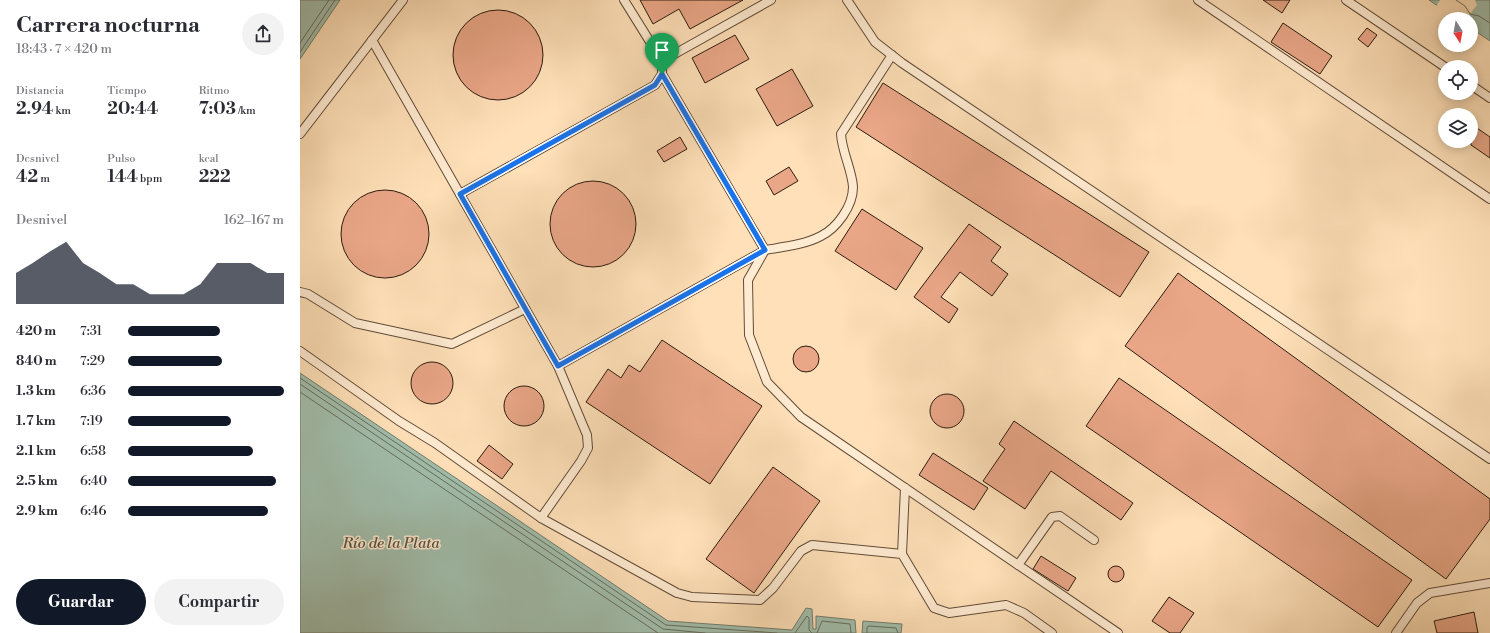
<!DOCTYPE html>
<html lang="es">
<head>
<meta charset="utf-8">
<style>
	:root { --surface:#fff; --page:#f2f2f3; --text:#2b2b33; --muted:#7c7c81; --accent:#111827 }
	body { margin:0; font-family:"Libre Bodoni",serif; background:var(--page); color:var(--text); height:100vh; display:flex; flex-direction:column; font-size:15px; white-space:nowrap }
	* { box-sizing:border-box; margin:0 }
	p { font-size:13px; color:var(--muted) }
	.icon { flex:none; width:22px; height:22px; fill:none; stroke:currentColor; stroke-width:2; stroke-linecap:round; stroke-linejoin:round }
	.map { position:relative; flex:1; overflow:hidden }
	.details { display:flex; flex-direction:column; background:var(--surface); width:300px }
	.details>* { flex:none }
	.needle { width:26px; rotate:169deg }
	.buttons { position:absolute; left:1138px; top:12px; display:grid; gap:8px }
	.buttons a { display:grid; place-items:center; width:40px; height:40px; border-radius:50%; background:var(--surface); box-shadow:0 2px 10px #0003; font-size:20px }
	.pin { position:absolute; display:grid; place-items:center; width:34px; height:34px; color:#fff; margin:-41px -17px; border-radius:50% 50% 50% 0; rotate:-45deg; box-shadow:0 0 4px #0007 }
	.pin .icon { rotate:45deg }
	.round { display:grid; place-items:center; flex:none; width:42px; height:42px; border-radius:21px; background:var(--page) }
	.overview { display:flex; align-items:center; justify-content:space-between; height:68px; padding:0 16px }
	h1 { font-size:22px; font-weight:700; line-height:30px }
	.metrics { display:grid; grid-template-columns:repeat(3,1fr); gap:6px; height:68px; padding:4px 16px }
	.metrics div { display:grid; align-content:center }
	.metrics b { font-size:17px; font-weight:700 }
	.metrics small { font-size:11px; font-weight:400 }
	.metrics p { font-size:11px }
	.chart { height:112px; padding:8px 16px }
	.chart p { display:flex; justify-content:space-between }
	.chart svg { width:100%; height:72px; margin-top:4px; fill:var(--accent); opacity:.7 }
	.cta { display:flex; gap:8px; margin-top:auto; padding:8px 16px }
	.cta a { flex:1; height:46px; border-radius:24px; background:var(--accent); color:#fff; font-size:16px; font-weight:700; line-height:46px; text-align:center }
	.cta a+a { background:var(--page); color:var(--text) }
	ul { padding:0 16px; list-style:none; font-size:13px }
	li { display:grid; grid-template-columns:64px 48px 1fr; align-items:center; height:30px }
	li i { height:10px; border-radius:5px; background:var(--accent) }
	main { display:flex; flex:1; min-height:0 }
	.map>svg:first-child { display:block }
	.water { fill:#a1bdab; stroke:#727c6c }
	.pier { fill:#ffe0b8 }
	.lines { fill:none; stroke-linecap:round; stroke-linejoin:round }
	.shore { stroke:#666c5c; stroke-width:1 }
	.building { fill:#eaa788; stroke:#2c1b0e }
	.lane-casing { stroke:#614c38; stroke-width:10 }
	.lane { stroke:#ffebd1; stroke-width:8 }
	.route-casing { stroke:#fff; stroke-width:8 }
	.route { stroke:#1a73e8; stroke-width:5 }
	.labels { text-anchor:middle; stroke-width:3; stroke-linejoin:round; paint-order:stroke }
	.water-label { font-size:15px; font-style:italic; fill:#555445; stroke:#ffebd1 }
</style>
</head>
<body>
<main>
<section class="details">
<div class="overview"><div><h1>Carrera nocturna</h1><p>18:43 · 7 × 420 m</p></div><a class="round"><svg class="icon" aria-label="share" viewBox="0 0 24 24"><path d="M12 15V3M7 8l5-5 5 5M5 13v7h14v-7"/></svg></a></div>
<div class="metrics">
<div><p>Distancia</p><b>2.94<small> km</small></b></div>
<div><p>Tiempo</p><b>20:44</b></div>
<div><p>Ritmo</p><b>7:03<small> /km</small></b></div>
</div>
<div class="metrics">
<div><p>Desnivel</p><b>42<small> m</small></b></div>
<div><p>Pulso</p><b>144<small> bpm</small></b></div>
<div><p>kcal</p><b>222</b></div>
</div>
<div class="chart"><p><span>Desnivel</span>162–167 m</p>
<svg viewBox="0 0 160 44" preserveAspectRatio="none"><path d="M0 44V25L10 19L20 12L30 6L40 19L50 25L60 32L70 32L80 38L90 38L100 38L110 32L120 19L130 19L140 19L150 25L160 25V44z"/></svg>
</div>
<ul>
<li><b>420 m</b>7:31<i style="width:59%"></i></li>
<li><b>840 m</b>7:29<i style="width:60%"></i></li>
<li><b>1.3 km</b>6:36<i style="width:100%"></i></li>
<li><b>1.7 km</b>7:19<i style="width:66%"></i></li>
<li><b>2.1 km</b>6:58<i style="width:80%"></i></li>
<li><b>2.5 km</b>6:40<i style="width:95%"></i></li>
<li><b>2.9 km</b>6:46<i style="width:90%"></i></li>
</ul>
<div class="cta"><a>Guardar</a><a>Compartir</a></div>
</section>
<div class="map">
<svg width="1190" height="633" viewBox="0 0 1190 633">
	<rect width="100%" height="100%" fill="#ffe0b8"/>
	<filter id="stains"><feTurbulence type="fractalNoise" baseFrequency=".005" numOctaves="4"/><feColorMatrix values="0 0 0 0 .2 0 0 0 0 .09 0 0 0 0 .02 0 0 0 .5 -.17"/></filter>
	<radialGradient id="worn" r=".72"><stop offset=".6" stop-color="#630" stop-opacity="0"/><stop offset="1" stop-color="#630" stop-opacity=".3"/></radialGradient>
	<!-- water -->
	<g class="water">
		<polygon points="0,0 40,0 0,59"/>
		<polygon points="1129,0 1190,0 1190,41 1171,28 1171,19 1157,19"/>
		<polygon points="0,373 368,621 492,630 506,608 512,609 513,629 516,629 516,616 555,620 556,633 0,633"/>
		<polygon points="563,621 602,624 601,633 562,633"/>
	</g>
	<!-- pier -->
	<polygon class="pier" points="1140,0 1175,0 1177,5 1166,19 1154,19 1136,7"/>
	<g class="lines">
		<!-- shore -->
		<g class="shore">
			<polyline points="1156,0 1165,6 1170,14 1179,16 1190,23"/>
			<polyline points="0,43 29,0"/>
			<polyline points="0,52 35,0"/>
			<polyline points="0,378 366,625 477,633"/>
			<polyline points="0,384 363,629 405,633"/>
			<polyline points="0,392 358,633"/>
			<polyline points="495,633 507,616 509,618 509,630 512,633"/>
			<polyline points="517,633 522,621 550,624 551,633"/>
			<polyline points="567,633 567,627 569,626 596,628 598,633"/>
		</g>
	</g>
	<!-- building -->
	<g class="building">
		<polygon points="340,0 443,0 390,29 379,9 353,24"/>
		<polygon points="963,0 990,0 982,13"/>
		<circle cx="198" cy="55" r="45"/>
		<polygon points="983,23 1032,56 1020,74 971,42"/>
		<polygon points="1067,28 1077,35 1068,47 1058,39"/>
		<polygon points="435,35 449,59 405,83 392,58"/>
		<polygon points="492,69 513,106 477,126 456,89"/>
		<polygon points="583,83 849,252 820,297 556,127"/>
		<polygon points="1171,124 1190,137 1190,158 1171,145"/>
		<polygon points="380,137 387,149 364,162 357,151"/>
		<polygon points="489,167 498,181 474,195 466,181"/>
		<circle cx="293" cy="224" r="43"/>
		<circle cx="85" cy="234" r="44"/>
		<polygon points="562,209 623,248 596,290 535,251"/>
		<polygon points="669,224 701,247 691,261 708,274 692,296 660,272 641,297 658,309 649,323 614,297"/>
		<polygon points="878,273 1190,499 1190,519 1146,579 825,346"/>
		<polygon points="362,340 462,406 410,484 286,402 308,369 321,378 329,365 340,372"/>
		<circle cx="506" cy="359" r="13"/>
		<circle cx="132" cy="383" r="21"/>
		<polygon points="819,378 1112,580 1078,627 786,426"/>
		<circle cx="224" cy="406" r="20"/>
		<circle cx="647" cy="411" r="17"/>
		<polygon points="714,421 833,503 821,520 751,471 725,509 683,481 705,449 699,444"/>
		<polygon points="189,445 213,464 202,479 177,461"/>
		<polygon points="633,453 688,488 674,510 619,475"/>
		<polygon points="473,467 520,501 454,593 406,559"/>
		<polygon points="741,556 776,578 768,591 733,569"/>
		<circle cx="816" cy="574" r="8"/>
		<polygon points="869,597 894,613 880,633 870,633 852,621"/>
		<polygon points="1174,612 1178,633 1137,633 1134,621"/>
	</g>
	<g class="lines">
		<!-- lane casing -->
		<g class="lane-casing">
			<g id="lane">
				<polyline points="324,0 362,61 471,0"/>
				<polyline points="547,0 575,42 602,63 1190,459"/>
				<polyline points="898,0 1190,199"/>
				<polyline points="1046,0 1145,67"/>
				<polyline points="72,40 258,366 287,435 288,448 281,461 241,518"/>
				<polyline points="362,74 465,250 448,280 449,335 467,382 501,417 818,633"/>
				<polyline points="1171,85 1190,98"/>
				<polyline points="0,134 103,0"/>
				<polyline points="160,194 355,85 362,74 362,61"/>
				<polyline points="0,292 8,294 55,323 152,344 225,309"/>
				<polyline points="0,351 99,421 135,443 241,518 377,593 392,597 460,600 473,588 501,551 512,545 602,554 634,608 649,613 706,605 724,613 752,633"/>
				<path d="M258,366L465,250C483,247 504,245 521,236C537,228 553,206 553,187C552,170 542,152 541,134L592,55"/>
				<polyline points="602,554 605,488"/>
				<polyline points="718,565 752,517 760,516 794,540"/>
				<polyline points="1096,633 1117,603 1130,593 1190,583"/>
			</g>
		</g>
		<!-- lane -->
		<use href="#lane" class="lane"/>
	</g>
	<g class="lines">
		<!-- route casing -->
		<g class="route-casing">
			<polygon id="route" points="362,74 465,250 258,366 160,194 355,85"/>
		</g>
		<!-- route -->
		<use href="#route" class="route"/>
	</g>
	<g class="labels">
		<!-- water labels -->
		<g class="water-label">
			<text x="91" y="548">Río de la Plata</text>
		</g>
	</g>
	<rect width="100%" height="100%" filter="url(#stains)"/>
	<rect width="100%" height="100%" fill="url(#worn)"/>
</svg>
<div class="buttons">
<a><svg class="needle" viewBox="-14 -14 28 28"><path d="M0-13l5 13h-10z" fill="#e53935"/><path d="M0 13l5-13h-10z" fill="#7c7c81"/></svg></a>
<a><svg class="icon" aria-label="locate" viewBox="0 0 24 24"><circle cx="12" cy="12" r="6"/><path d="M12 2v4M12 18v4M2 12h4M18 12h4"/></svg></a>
<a><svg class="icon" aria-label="layers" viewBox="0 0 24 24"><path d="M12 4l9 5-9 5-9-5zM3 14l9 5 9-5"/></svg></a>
</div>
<div class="pin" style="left:362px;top:74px;background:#1e9e55"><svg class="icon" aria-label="arrive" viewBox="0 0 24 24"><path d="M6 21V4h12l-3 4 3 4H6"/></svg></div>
</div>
</main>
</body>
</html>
